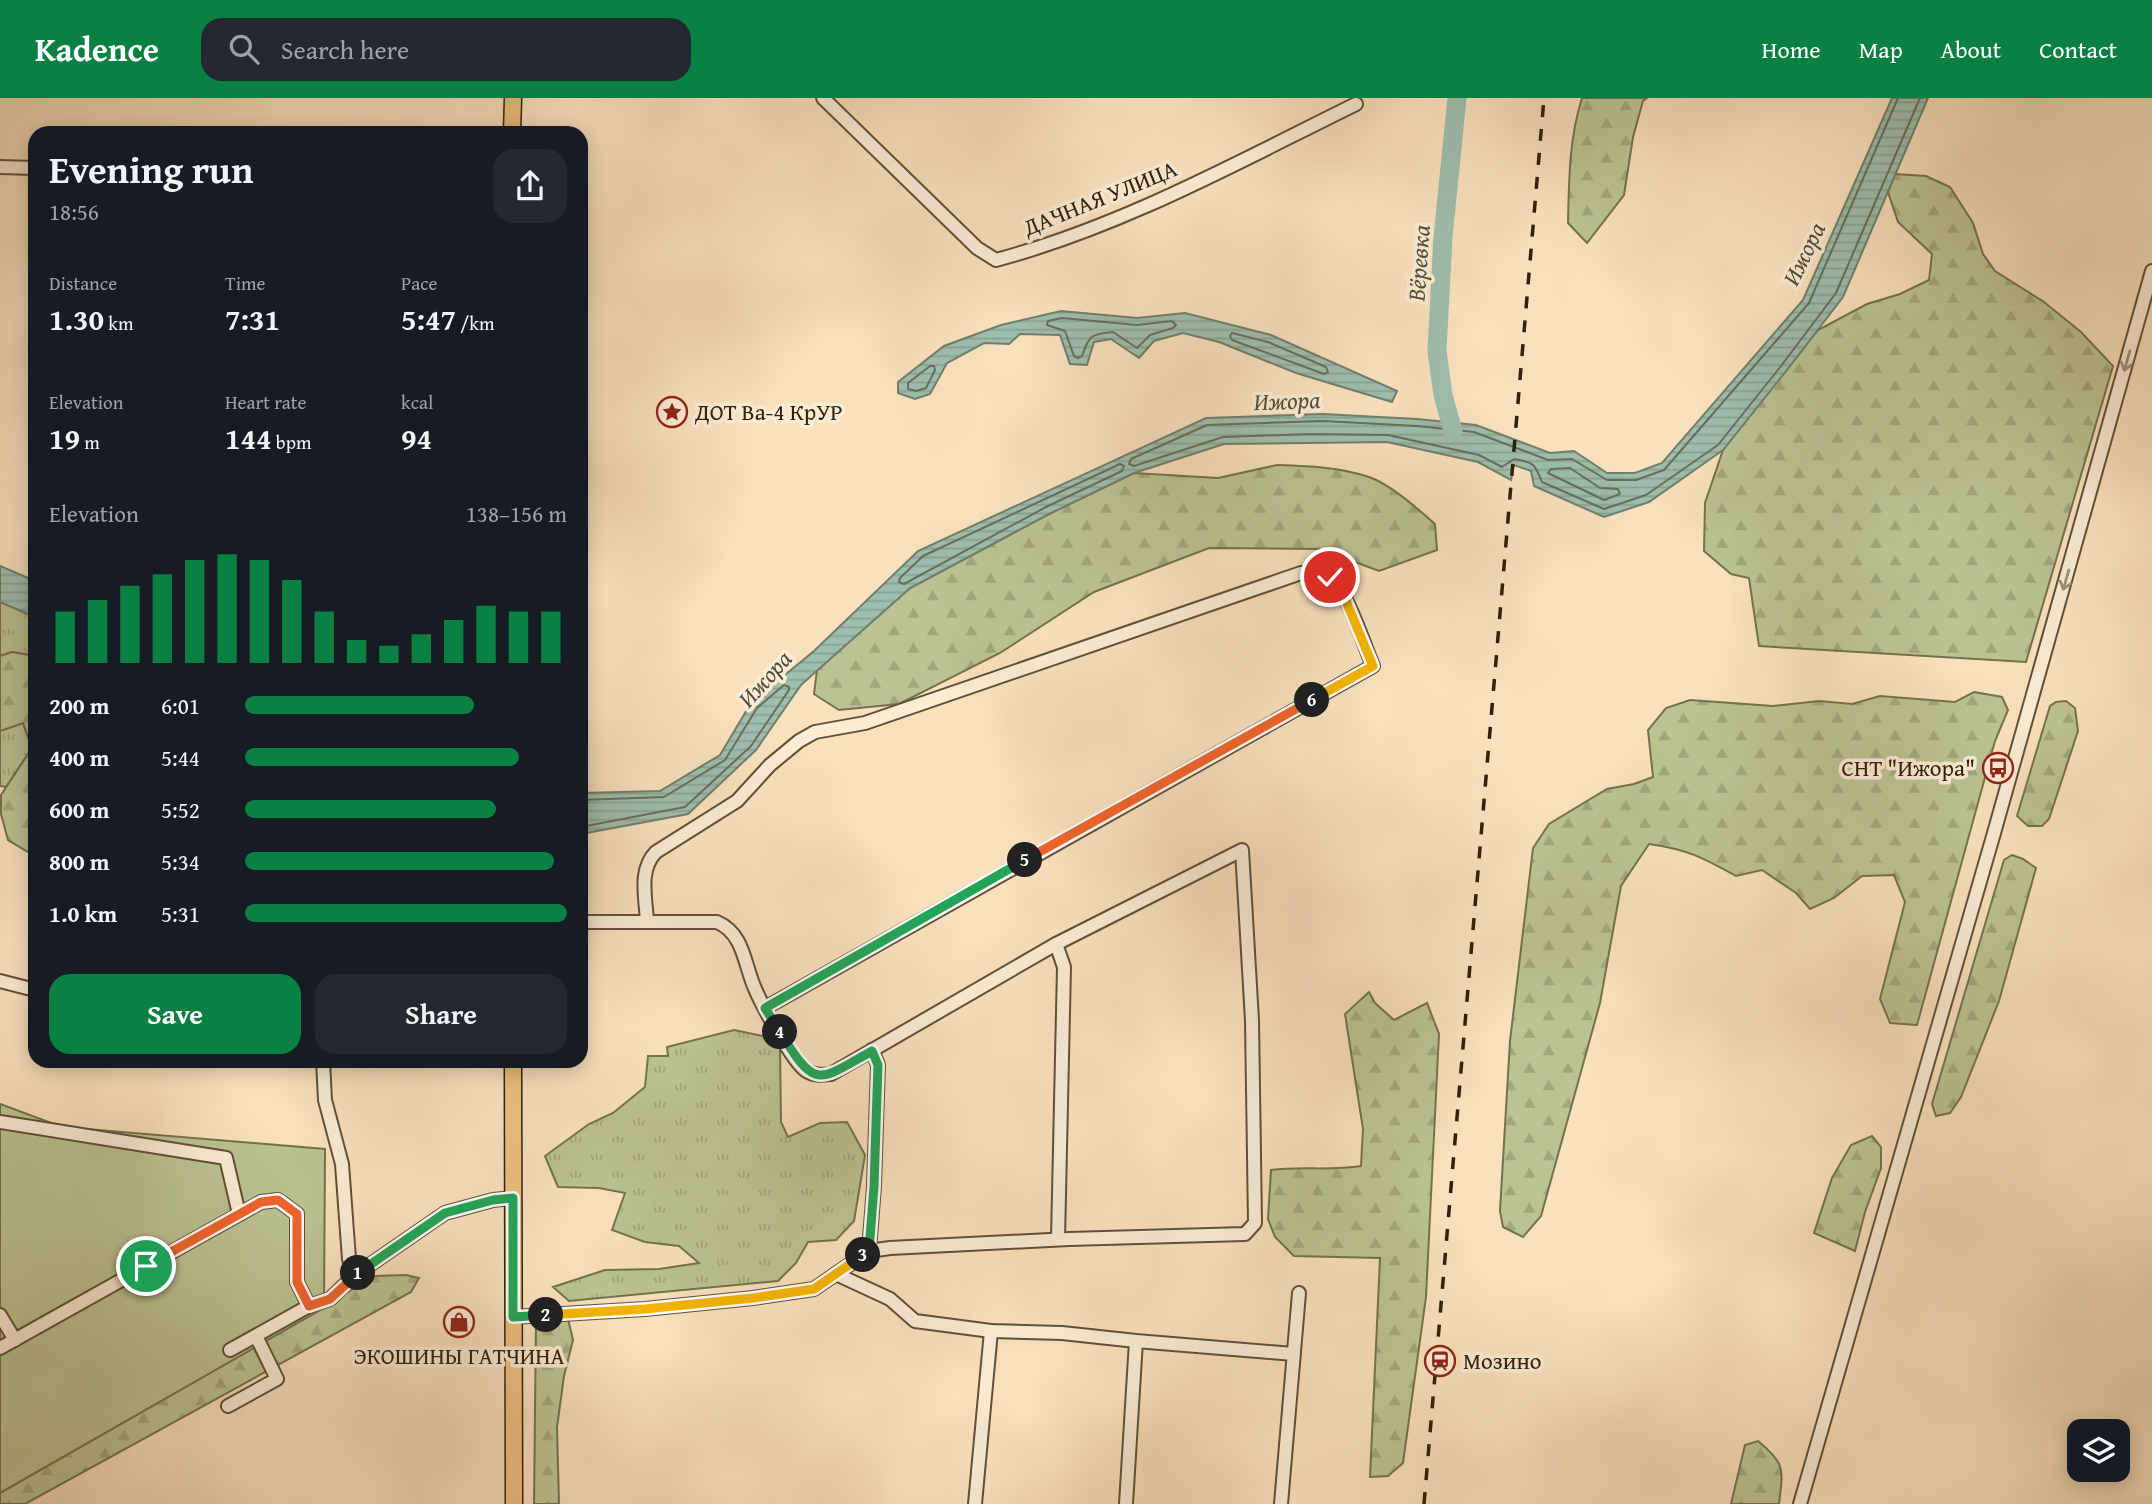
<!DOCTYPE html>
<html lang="en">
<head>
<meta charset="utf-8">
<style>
	:root { --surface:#171b24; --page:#242831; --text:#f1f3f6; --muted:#9ea1a6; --accent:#0b8043 }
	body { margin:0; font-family:"Gentium Book Plus",serif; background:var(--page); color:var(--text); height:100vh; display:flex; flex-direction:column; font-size:26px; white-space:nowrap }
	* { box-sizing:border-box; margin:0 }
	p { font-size:23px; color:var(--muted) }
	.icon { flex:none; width:38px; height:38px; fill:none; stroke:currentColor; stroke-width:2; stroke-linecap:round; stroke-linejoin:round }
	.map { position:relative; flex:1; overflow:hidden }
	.drawer { position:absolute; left:28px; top:28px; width:560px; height:942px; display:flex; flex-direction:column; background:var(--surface); border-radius:21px; box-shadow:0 4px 18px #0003 }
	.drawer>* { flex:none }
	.tools { position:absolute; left:2067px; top:1321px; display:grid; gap:14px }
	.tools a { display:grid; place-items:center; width:63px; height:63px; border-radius:14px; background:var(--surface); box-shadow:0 4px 18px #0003; font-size:35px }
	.pin { position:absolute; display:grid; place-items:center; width:60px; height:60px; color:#fff; margin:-30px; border:4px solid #fff; border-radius:50%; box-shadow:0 2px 7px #0007 }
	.km { position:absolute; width:35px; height:35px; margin:-18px; border-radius:50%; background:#222; color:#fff; font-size:19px; line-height:35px; text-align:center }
	.round { display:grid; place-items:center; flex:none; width:74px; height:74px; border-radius:21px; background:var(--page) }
	.overview { display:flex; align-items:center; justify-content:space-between; height:119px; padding:0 21px }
	h1 { font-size:38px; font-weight:800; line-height:52px }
	.metrics { display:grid; grid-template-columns:repeat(3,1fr); gap:10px; height:119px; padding:7px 21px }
	.metrics div { display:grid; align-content:center }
	.metrics b { font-size:30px; font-weight:800 }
	.metrics small { font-size:19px; font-weight:400 }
	.metrics p { font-size:19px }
	.chart { height:196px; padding:14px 21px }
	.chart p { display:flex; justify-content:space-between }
	.chart svg { width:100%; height:126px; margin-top:7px; stroke:var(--accent); stroke-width:6 }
	.button { display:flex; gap:14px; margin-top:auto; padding:14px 21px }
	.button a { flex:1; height:80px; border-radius:21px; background:var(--accent); color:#fff; font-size:28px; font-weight:800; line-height:80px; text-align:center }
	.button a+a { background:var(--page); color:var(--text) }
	ul { padding:0 21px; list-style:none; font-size:23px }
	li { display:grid; grid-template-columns:112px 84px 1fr; align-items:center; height:52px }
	li i { height:18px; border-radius:9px; background:var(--accent) }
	header { display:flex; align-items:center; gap:42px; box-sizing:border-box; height:98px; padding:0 35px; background:var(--accent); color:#fff }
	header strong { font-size:33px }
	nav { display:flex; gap:38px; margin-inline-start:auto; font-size:24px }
	.search { width:490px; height:63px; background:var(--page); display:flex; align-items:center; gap:18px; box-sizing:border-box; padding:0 24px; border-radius:21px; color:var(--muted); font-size:26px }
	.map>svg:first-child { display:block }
	.grass { fill:url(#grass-tufts); stroke:#74724e; stroke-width:2 }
	.forest { fill:url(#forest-firs); stroke:#74724e; stroke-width:2 }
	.green { fill:#bbc393; stroke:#74724e; stroke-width:2 }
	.water { fill:url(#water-rules); stroke:#717f6c; stroke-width:2 }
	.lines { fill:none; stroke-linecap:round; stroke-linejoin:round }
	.shore { stroke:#666f5c; stroke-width:2 }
	.river { stroke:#9ebeae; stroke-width:19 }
	.minor-casing { stroke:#615037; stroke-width:16 }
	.major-casing { stroke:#2e200a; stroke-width:19 }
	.minor { stroke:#fbecd5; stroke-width:12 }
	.major { stroke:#ecc07f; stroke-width:16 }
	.rail { stroke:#2e200a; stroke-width:3.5; stroke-dasharray:12 12; stroke-linecap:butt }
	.oneway { stroke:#9f907a }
	.split-1-casing { stroke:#fff; stroke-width:14 }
	.split-2-casing { stroke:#fff; stroke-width:14 }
	.split-3-casing { stroke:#fff; stroke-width:14 }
	.split-4-casing { stroke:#fff; stroke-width:14 }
	.split-5-casing { stroke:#fff; stroke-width:14 }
	.split-6-casing { stroke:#fff; stroke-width:14 }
	.split-7-casing { stroke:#fff; stroke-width:14 }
	.split-1 { stroke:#f0652b; stroke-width:9 }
	.split-2 { stroke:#22a559; stroke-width:9 }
	.split-3 { stroke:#f5b400; stroke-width:9 }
	.split-4 { stroke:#22a559; stroke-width:9 }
	.split-5 { stroke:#22a559; stroke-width:9 }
	.split-6 { stroke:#f0652b; stroke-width:9 }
	.split-7 { stroke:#f5b400; stroke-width:9 }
	.labels { text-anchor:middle; stroke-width:7; stroke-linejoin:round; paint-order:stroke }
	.street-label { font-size:23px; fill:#2e200a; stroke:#fbecd5 }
	.poi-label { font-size:23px; fill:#2e200a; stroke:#fbecd5; text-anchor:start }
	.water-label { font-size:24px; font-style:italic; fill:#504f3b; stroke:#fbecd5 }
</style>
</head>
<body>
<header>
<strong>Kadence</strong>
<div class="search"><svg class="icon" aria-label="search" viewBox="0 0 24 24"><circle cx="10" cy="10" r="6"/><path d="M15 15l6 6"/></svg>Search here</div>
<nav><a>Home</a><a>Map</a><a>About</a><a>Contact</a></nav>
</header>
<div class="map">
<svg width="2152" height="1406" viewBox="0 0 2152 1406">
	<defs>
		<pattern id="grass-tufts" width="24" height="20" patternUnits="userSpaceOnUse" patternTransform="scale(1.75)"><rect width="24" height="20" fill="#bbc393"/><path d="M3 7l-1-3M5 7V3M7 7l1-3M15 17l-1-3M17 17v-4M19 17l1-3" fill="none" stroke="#a1a77d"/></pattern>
		<pattern id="forest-firs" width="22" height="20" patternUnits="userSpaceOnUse" patternTransform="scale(1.75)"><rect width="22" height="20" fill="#bbc393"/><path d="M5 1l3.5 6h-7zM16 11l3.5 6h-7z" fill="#a1a77d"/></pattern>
		<pattern id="water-rules" width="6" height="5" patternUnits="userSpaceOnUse" patternTransform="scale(1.75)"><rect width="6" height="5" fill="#9ebeae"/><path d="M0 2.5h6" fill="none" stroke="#88a394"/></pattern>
	</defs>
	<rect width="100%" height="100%" fill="#f9e1be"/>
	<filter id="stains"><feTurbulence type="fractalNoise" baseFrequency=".00286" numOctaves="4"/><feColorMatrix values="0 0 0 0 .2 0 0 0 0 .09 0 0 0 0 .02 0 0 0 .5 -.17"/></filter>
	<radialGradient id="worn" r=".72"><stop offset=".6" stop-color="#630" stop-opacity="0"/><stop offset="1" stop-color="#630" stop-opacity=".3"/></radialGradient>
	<!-- grass -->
	<g class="grass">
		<polygon points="0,504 35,519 35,558 12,554 0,558"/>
		<polygon points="23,625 32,650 6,689 0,688 0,633"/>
		<polygon points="734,932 773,940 780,949 781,1024 788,1039 820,1025 847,1024 865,1057 854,1123 836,1142 808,1144 796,1165 778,1183 569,1203 553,1189 605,1172 659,1171 699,1165 679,1148 645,1144 612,1132 625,1095 599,1090 558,1089 545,1058 589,1026 613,1015 645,989 648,958 668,958 667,949"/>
	</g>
	<!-- forest -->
	<g class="forest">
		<path d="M1582,0H1647L1643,3L1633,39L1624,97L1587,145L1568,125C1569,82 1569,41 1582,0Z"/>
		<polygon points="1895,76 1926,78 1950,89 1973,125 1983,156 1995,173 2044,204 2081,234 2113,268 2026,564 1759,548 1749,480 1731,476 1704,453 1705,405 1723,352 1818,232 1867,206 1900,196 1929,182 1932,156 1898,124 1888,94"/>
		<path d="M1277,367C1307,368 1340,369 1369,379C1390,386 1418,411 1435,426L1437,452L1379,473L1320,451L1209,450L1094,494L1000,555L899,606L839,612L814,596L817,572L910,490L1049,416L1134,375L1218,380Z"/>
		<polygon points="12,554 35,558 35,747 33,757 8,742 1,716 1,697 32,650 23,625 0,633 0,558"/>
		<path d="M1974,594L2002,599L2008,612L1995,643L1917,927L1890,925L1880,901L1905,804L1894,777L1862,778L1834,800L1810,811L1796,795L1762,772L1736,778C1704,760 1686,751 1649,746L1621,788L1600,905L1541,1118L1523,1139L1503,1129L1500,1113L1510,943L1533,750L1549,726L1607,691L1634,686L1653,679L1648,632L1666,610L1690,602L1773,608L1819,603L1852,606L1880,598L1955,604Z"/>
		<polygon points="2066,603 2075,610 2078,633 2049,721 2042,728 2028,728 2017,718 2050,608 2056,604"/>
		<polygon points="2012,757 2023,761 2036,770 1999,903 1961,999 1950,1015 1936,1018 1932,1006 2004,762"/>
		<path d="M1369,894L1375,905L1394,922L1427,905L1439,936L1426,1199L1403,1365L1388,1378L1370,1379L1380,1160L1294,1158L1275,1139L1268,1121L1271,1072C1301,1068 1331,1073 1361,1068L1363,1031L1345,916Z"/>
		<polygon points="1872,1038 1881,1049 1881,1070 1865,1114 1855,1153 1814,1135 1832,1080 1851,1047"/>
		<polygon points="406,1177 419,1180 411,1194 25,1406 0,1406 0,1395 376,1178"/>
		<polygon points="568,1221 573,1242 564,1278 557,1329 559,1406 534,1406 536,1222"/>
		<path d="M1758,1343C1786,1366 1783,1371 1779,1406H1731L1745,1347Z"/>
	</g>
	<!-- green -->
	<polygon class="green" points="0,1006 62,1029 325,1051 324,1210 0,1395"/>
	<!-- water -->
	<g class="water">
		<polygon points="1892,0 1928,0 1843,199 1787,272 1723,352 1649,404 1604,419 1534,388 1531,373 1514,367 1511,382 1478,364 1387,344 1224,346 1134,375 1049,416 910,490 801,587 756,652 688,716 581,736 581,695 660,693 720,657 751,605 814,553 918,453 1206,320 1323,316 1417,321 1476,327 1550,355 1574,353 1607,375 1635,375 1662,365 1803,202"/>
		<polygon points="1061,213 1137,220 1185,215 1271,237 1397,293 1392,304 1296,275 1219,244 1183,235 1154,243 1139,260 1111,241 1094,244 1087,267 1070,266 1060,237 1020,236 1009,246 984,245 947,265 930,296 915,301 898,295 898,284 944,248 1001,227"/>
		<polygon points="0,468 35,483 35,519 0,504"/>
	</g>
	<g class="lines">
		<!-- shore -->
		<g class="shore">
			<path d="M1898,0L1809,205L1664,372L1636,382H1607L1572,361L1548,362L1474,334L1417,328L1323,323L1207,327L1131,361L1129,366L1134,368L1223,339L1310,336L1388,337L1479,357L1502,369L1514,361C1534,364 1535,366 1542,384L1604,411L1646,397L1718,347L1781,268L1836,195L1920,0"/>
			<path d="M1062,220L1137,227L1172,223L1176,227L1173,230L1150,237L1137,250L1113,234C1090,236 1089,238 1082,258L1078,260L1074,258L1065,233L1047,227L1048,223Z"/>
			<polygon points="1232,235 1268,244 1326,269 1328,274 1324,276 1232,242 1230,238"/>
			<polygon points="930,268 934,268 935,272 926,290 916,293 908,291 908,285"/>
			<polygon points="1120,366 1124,368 1122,373 1046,409 904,486 899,484 900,480 923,458"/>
			<polygon points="1570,370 1600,390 1618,391 1620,396 1604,402 1548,375 1551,371"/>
			<polyline points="581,702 664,699 725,662 757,610 784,587 789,589 789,592 751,648 685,709 581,729"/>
		</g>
		<!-- river -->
		<polyline class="river" points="1453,333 1443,297 1437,253 1443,139 1457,0"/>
		<!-- minor casing -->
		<g class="minor-casing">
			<g id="minor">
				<path d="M823,0L977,150L996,162C1123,128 1240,63 1356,6"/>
				<polyline points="0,69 35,70"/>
				<path d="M581,824H717C745,836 744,868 756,893C763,909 792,962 805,972C814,978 821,977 831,976L1056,846L1064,869L1058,1141"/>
				<path d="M647,824C646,800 638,772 656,754L737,703L770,667L799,643L815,634L865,625L1301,475C1311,474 1319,473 1328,478C1346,489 1364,547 1373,568L765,910"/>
				<polyline points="0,883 35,892"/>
				<polyline points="323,962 325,1002 342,1066 349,1161 355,1177"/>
				<polyline points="0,1024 226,1060 239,1116"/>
				<polyline points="869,1153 874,1088 878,967 872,952"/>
				<polyline points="836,1176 890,1201 915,1223 991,1233 1062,1235 1136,1243 1293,1256"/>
				<polyline points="0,1217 15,1242"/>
				<polyline points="513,1219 645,1211 753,1200 814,1191 869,1153 890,1150 1069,1141 1245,1136 1255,1125 1252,922 1242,752 1056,846"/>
				<polyline points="0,1250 261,1104 278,1102 297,1116 297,1184 309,1208 330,1201 355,1177 445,1115 493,1102 513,1100"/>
				<polyline points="230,1252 309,1208"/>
				<polyline points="228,1308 277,1281 256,1238"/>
				<polyline points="975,1406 991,1233"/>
				<polyline points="1126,1406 1136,1243"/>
				<polyline points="1281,1406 1299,1195"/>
				<polyline points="1800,1406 1994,735 2152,173"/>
			</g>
		</g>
		<!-- major casing -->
		<g class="major-casing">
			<g id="major">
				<polyline points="512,35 513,0"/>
				<polyline points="513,962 514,1406"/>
			</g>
		</g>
		<!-- minor -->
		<use href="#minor" class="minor"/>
		<!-- major -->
		<use href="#major" class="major"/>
		<!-- rail -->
		<polyline class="rail" points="1424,1406 1544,0"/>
	</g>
	<!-- one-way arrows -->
	<defs><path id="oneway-shaft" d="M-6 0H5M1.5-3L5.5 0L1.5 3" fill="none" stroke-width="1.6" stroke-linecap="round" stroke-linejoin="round" transform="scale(1.75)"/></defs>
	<g class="oneway">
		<use href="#oneway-shaft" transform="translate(2127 263) rotate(106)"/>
		<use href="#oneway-shaft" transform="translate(2066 482) rotate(106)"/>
	</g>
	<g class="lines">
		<!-- split-1 casing -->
		<g class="split-1-casing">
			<polyline id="split-1" points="146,1168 261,1104 278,1102 297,1116 297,1184 309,1208 330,1201 358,1175"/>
		</g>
		<!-- split-2 casing -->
		<g class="split-2-casing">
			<polyline id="split-2" points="358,1175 445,1115 493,1102 513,1100 513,1219 546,1217"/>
		</g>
		<!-- split-3 casing -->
		<g class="split-3-casing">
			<polyline id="split-3" points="546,1217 645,1211 753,1200 814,1191 863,1157"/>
		</g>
		<!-- split-4 casing -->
		<g class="split-4-casing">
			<path id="split-4" d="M780,934C816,992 817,984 872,953L878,967L874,1088L869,1153L863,1157"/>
		</g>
		<!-- split-5 casing -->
		<g class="split-5-casing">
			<polyline id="split-5" points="780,934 765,910 1025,762"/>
		</g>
		<!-- split-6 casing -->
		<g class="split-6-casing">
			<polyline id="split-6" points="1025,762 1312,602"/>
		</g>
		<!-- split-7 casing -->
		<g class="split-7-casing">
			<polyline id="split-7" points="1312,602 1373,568 1341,491 1330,479"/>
		</g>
		<!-- split-1 -->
		<use href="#split-1" class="split-1"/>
		<!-- split-2 -->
		<use href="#split-2" class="split-2"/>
		<!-- split-3 -->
		<use href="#split-3" class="split-3"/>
		<!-- split-4 -->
		<use href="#split-4" class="split-4"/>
		<!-- split-5 -->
		<use href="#split-5" class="split-5"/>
		<!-- split-6 -->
		<use href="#split-6" class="split-6"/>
		<!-- split-7 -->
		<use href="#split-7" class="split-7"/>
	</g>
	<!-- icons -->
	<defs>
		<g id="sight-ring" transform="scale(1.575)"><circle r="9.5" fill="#fbecd5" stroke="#8f2418" stroke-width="1.5"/><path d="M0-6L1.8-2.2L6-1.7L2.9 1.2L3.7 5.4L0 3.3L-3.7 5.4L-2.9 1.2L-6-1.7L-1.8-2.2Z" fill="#8f2418"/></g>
		<g id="bus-ring" transform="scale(1.575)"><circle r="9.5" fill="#fbecd5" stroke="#8f2418" stroke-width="1.5"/><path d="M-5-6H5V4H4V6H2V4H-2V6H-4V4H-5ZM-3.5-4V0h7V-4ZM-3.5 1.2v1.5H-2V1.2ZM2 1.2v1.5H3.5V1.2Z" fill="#8f2418"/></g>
		<g id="shop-ring" transform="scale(1.575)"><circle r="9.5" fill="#fbecd5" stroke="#8f2418" stroke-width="1.5"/><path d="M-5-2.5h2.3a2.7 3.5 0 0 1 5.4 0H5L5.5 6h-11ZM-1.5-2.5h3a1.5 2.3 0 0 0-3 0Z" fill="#8f2418"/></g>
		<g id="station-ring" transform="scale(1.575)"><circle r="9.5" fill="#fbecd5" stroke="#8f2418" stroke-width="1.5"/><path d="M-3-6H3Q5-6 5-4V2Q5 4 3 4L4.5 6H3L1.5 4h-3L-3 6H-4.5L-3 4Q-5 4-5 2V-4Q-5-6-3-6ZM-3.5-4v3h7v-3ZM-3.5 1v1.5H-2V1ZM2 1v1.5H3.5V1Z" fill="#8f2418"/></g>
	</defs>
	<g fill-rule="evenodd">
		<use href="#sight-ring" x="672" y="314"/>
		<use href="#bus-ring" x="1998" y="670"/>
		<use href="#shop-ring" x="459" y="1224"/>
		<use href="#station-ring" x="1440" y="1263"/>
	</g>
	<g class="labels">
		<!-- street labels -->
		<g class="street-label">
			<text transform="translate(1100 100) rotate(-22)" y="8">ДАЧНАЯ УЛИЦА</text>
		</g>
		<!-- poi labels -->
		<g class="poi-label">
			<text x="695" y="322">ДОТ Ва-4 КрУР</text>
			<text x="1975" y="678" text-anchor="end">СНТ "Ижора"</text>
			<text x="459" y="1266" text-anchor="middle">ЭКОШИНЫ ГАТЧИНА</text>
			<text x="1463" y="1271">Мозино</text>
		</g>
		<!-- water labels -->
		<g class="water-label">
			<text transform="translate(1804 156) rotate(-64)" y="8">Ижора</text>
			<text transform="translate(1419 165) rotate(-86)" y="8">Вёревка</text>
			<text transform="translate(1287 303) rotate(-2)" y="8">Ижора</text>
			<text transform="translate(765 581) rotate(-48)" y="8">Ижора</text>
		</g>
	</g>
	<rect width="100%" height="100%" filter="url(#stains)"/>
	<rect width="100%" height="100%" fill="url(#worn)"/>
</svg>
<div class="tools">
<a><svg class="icon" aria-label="layers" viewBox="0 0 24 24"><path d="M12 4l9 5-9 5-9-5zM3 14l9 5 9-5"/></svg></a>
</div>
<div class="pin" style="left:146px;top:1168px;background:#1e9e55"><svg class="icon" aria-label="arrive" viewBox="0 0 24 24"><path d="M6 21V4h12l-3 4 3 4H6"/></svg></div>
<div class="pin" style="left:1330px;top:479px;background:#d93025"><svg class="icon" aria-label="check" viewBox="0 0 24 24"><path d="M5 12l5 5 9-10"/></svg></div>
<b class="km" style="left:358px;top:1175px">1</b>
<b class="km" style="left:546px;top:1217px">2</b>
<b class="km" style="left:863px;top:1157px">3</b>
<b class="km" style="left:780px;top:934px">4</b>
<b class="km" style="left:1025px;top:762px">5</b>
<b class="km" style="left:1312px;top:602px">6</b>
<section class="drawer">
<div class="overview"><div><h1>Evening run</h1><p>18:56</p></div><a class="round"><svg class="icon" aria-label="share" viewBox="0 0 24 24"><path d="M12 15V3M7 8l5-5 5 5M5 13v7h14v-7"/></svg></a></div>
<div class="metrics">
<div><p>Distance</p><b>1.30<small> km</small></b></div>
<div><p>Time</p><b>7:31</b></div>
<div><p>Pace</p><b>5:47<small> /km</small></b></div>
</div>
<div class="metrics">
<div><p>Elevation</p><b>19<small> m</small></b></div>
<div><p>Heart rate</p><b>144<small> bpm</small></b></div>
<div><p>kcal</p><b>94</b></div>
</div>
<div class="chart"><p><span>Elevation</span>138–156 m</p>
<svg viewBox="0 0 160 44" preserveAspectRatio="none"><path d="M5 44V26M15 44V22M25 44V17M35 44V13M45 44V8M55 44V6M65 44V8M75 44V15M85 44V26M95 44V36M105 44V38M115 44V34M125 44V29M135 44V24M145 44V26M155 44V26"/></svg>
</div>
<ul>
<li><b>200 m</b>6:01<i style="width:71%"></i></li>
<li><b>400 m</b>5:44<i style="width:85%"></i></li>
<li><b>600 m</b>5:52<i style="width:78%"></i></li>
<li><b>800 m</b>5:34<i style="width:96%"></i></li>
<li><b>1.0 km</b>5:31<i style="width:100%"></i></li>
</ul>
<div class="button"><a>Save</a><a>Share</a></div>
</section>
</div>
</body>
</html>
